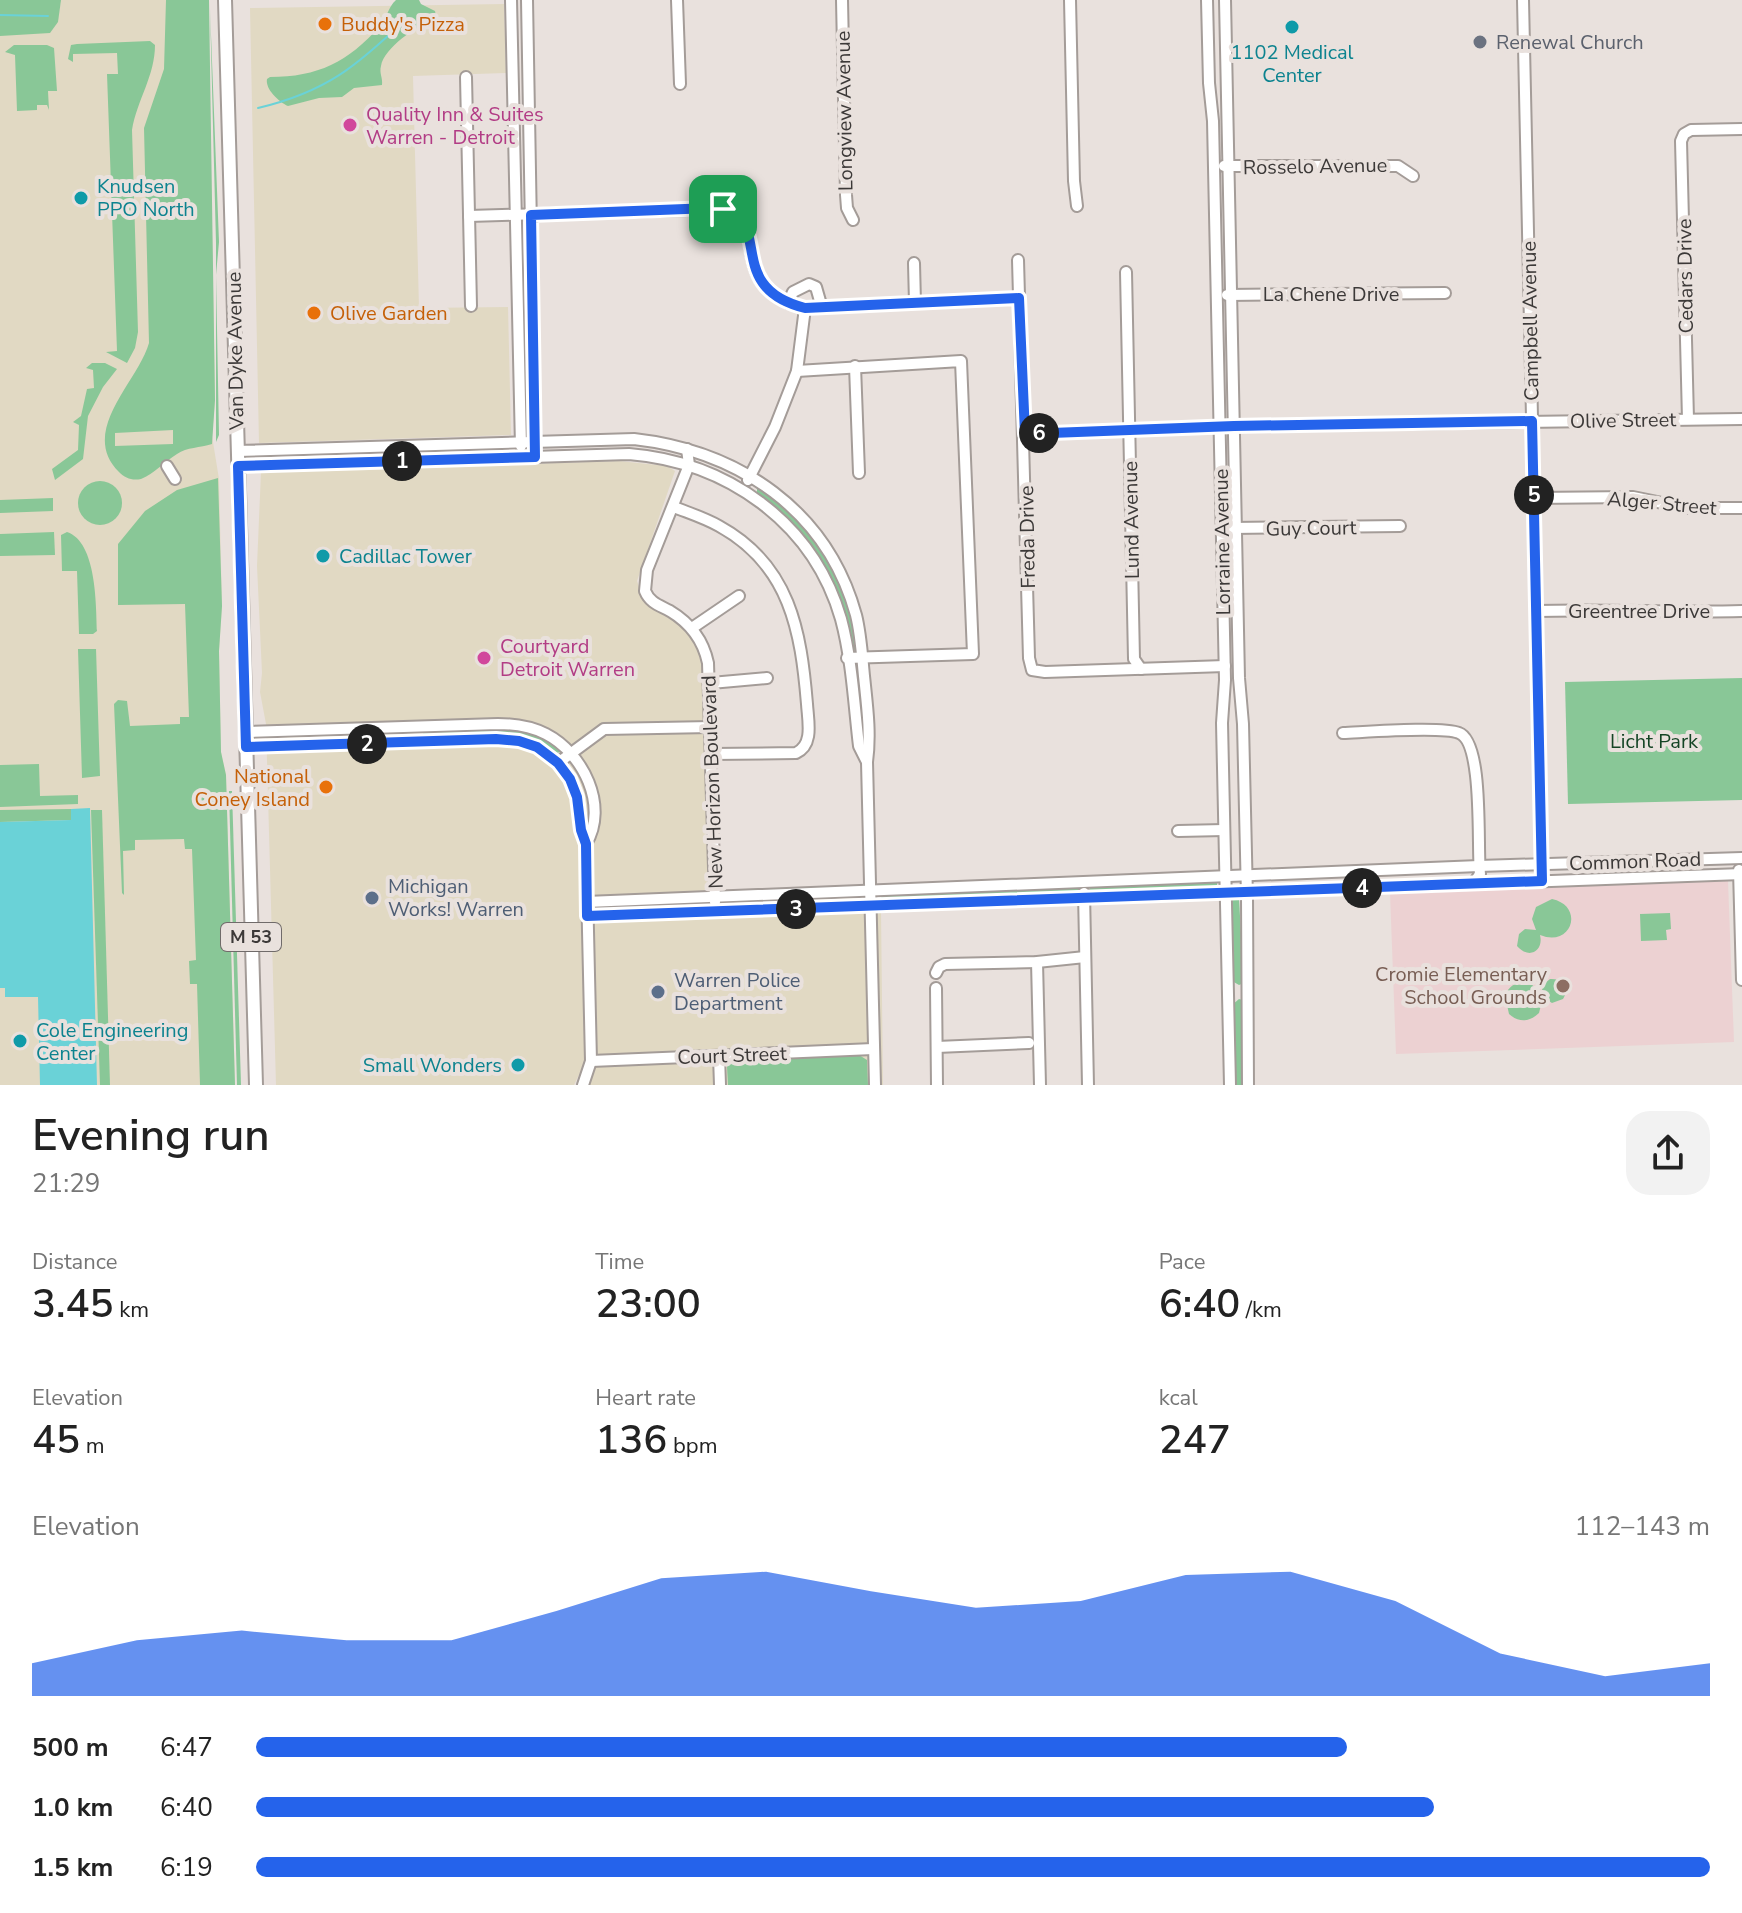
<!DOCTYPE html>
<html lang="en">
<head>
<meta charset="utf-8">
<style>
	:root { --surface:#fff; --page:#f2f2f2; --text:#222; --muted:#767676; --accent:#2563eb }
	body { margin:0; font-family:"Nunito Sans",sans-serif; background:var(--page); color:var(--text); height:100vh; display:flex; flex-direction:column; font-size:30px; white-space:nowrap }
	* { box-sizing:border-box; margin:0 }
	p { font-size:26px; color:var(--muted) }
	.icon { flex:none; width:44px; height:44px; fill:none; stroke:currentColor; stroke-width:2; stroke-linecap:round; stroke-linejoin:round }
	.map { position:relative; height:1085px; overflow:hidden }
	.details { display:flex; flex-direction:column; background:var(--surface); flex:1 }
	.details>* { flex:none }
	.pin { position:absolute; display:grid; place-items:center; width:68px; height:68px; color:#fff; margin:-34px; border-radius:16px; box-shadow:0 4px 12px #0006 }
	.km { position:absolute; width:40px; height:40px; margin:-20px; border-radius:50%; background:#222; color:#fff; font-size:22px; line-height:40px; text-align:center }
	.round { display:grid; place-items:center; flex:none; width:84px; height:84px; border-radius:24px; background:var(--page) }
	.overview { display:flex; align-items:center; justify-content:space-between; height:136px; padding:0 32px }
	h1 { font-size:44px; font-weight:600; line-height:60px }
	.figures { display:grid; grid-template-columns:repeat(3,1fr); gap:12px; height:136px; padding:8px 32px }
	.figures div { display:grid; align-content:center }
	.figures b { font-size:40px; font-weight:600 }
	.figures small { font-size:22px; font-weight:400 }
	.figures p { font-size:22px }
	.chart { height:224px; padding:16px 32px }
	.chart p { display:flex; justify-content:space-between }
	.chart svg { width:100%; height:144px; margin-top:8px; fill:var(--accent); opacity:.7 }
	ul { padding:0 32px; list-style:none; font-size:26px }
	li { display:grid; grid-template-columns:128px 96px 1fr; align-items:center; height:60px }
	li i { height:20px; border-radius:10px; background:var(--accent) }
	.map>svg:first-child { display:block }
	.commercial { fill:#e1d9c3 }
	.education { fill:#ecd1d2 }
	.green { fill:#89c797; fill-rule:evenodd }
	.water { fill:#6ad2d7 }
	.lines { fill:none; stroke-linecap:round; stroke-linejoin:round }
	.stream { stroke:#6ad2d7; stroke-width:2 }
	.minor-casing { stroke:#a49c98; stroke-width:14 }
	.major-casing { stroke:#a49c98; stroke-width:16 }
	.minor { stroke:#fff; stroke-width:10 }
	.major { stroke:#fff; stroke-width:12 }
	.route-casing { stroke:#fff; stroke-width:16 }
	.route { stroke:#2563eb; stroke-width:10 }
	.food-dot { fill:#e8710a; stroke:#e9e1dd; stroke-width:3 }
	.culture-dot { fill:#0f9aa8; stroke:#e9e1dd; stroke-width:3 }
	.worship-dot { fill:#6b7280; stroke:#e9e1dd; stroke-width:3 }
	.hotel-dot { fill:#d1479c; stroke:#e9e1dd; stroke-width:3 }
	.service-dot { fill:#5c6f8a; stroke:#e9e1dd; stroke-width:3 }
	.education-dot { fill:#8d6e63; stroke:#e9e1dd; stroke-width:3 }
	.labels { text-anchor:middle; stroke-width:8; stroke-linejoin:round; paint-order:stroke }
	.shield { fill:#e9e1dd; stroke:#706b6a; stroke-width:2 }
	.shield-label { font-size:18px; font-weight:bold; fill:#3c3938 }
	.food-label { font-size:20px; fill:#c56008; stroke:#e9e1dd; text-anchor:start }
	.worship-label { font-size:20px; fill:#5b616d; stroke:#e9e1dd; text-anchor:start }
	.culture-label { font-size:20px; fill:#0d838f; stroke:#e9e1dd; text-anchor:start }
	.street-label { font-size:20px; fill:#3c3938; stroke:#e9e1dd }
	.hotel-label { font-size:20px; fill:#b23c85; stroke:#e9e1dd; text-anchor:start }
	.park-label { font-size:20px; fill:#144424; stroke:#e9e1dd }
	.service-label { font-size:20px; fill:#4e5e75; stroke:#e9e1dd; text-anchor:start }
	.education-label { font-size:20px; fill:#785e54; stroke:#e9e1dd; text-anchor:end }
</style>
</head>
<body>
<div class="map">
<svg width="1742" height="1085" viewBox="0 0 1742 1085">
	<rect width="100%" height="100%" fill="#e9e1dd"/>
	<!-- commercial -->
	<g class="commercial">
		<polygon points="0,0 208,0 215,400 212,436 219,479 222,606 219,651 221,752 226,775 235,1085 0,1085"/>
		<polygon points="504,4 506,73 413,76 419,308 508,307 511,435 259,443 250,8"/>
		<polygon points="619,461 667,466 675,471 637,581 643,598 681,622 696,642 703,658 708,879 704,892 855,889 881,911 883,1085 576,1085 582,1069 574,1085 276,1085 266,724 260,692 262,673 257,566 261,472"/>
	</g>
	<!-- education -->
	<polygon class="education" points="1728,881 1734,1042 1396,1054 1390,893"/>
	<!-- green -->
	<g class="green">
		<polygon points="0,0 61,0 58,22 50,33 0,36"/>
		<path d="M166,0H209L215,400L212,444C200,448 187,447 177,454C165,461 154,474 141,479C132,481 125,478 119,472C78,431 138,382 149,343L144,128L164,69ZM173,430V444L115,446V433Z"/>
		<path d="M396,0H419L421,4L435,11L436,16L433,21C417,25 384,48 381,66C379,73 383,78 382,85L354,88L342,97L319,98L288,106C279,102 265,89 267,79L270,77C318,77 348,62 380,26C387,18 388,7 396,0Z"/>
		<polygon points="210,9 219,242 216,275 219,435 216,442 216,243"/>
		<path d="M150,41L155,45C155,76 137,100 132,130L138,332L135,348L127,363L106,352L117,351L107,74H118L117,53L73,54V62L68,59L71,45L77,44Z"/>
		<polygon points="14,45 47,45 54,48 57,91 48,91 49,110 47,105 37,105 37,110 17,111 15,55 5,52"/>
		<polygon points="92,363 105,363 117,369 103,387 88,416 83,459 55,480 52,469 78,450 79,425 73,422 81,416 87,389 94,388 93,370 86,368"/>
		<polygon points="218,478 222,606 219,651 221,752 226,775 235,1085 200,1085 197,984 190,984 189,961 196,960 192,849 185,849 184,839 135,840 135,850 123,851 124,895 122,893 114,704 118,700 127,701 130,726 180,724 180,717 189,717 185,604 118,605 118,544 145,511 177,490"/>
		<circle cx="100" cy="503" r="22"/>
		<path d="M757,487H761C775,499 790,511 803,525C828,554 860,611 855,650L852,649C844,626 839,601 829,578C815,544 786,514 757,493Z"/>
		<polygon points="53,498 53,511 0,513 0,500"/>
		<polygon points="54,532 55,555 0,556 0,534"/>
		<path d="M67,532C97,542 96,606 97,631L93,634H79L77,571H62L61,535Z"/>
		<polygon points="78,649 96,649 100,776 82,778"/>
		<polygon points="1742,678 1742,800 1568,804 1565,682"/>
		<polygon points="503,728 534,733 561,748 561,752 555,753 535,742 425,737 423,734 424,731"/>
		<polygon points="39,764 40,796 78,795 78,804 0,807 0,765"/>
		<polygon points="229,791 232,791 241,1085 237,1085"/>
		<polygon points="71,809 71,820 0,822 0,810"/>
		<polygon points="91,810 102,810 110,1085 100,1085"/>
		<polygon points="1217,881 1217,889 1093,893 1089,890 1091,886"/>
		<polygon points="1076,886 1079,890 1076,894 884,901 881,898 884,894"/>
		<polygon points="1230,899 1239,899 1244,983 1239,985 1232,981"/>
		<path d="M1552,899C1585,906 1572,948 1540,935C1544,951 1529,960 1517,946L1519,934L1525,929L1536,930L1532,919L1536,907Z"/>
		<polygon points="1670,913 1671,929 1666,930 1667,940 1641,941 1640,914"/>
		<path d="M1550,979C1563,978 1570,988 1563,999L1552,1003L1543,997L1539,1013C1530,1022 1519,1023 1509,1014L1505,996C1509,985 1517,981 1530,983L1541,993L1544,984Z"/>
		<polygon points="1239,999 1243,1000 1244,1085 1234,1085 1232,1005"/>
		<polygon points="859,1055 867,1060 868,1085 728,1085 727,1067 730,1059"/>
	</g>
	<!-- water -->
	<polygon class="water" points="90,808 97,1085 40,1085 38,997 5,997 5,988 0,988 0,822 71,820 71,809"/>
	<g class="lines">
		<!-- stream -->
		<g class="stream">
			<polyline points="0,15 48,16"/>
			<path d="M258,108C326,92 357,66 406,19"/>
		</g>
		<!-- minor casing -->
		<g class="minor-casing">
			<g id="minor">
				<polyline points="511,0 521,446"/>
				<polyline points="527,0 535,457"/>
				<polyline points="677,0 680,84"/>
				<polyline points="842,0 846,195 847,208 853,220"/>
				<polyline points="1070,0 1074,181 1077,206"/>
				<polyline points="1207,0 1209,83 1213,121 1225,680 1222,723 1230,1085"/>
				<polyline points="1225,0 1239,678 1243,724 1247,897 1248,1085"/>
				<polyline points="1523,0 1542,881"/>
				<polyline points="466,77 471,306"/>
				<polyline points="1224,166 1398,166 1413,176"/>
				<path d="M469,216L723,209C773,222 722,287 805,308L1019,298"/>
				<polyline points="1018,260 1029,658 1032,670 1045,672 1225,666"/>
				<polyline points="914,263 915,303"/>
				<polyline points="1126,272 1134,659 1141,669"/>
				<polyline points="1227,295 1445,293"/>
				<polyline points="788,303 793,292 809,284 816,287 822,308"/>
				<polyline points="855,366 859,473"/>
				<polyline points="797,371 961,361 973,654 847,658"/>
				<polyline points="1688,419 1681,141 1684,134 1691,130 1742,129"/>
				<polyline points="1025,434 1234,426 1742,419"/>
				<path d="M687,449L689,465L647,570L645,591C650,603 659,605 670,611C690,623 703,639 708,663L715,902"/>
				<path d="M237,451L634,439C739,451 827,510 856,615C861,635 862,656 864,676C867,705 871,733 867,762L875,1085"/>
				<polyline points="167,466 175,479"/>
				<path d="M238,466L629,454C727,462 813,522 841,619C852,660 854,704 859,746L866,760"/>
				<polyline points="748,480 775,427 797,371 805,308"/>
				<polyline points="1534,498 1633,497 1687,508 1742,508"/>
				<path d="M674,507C689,513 705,518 719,526C790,565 801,631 807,704C808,721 814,745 796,753L712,754"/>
				<polyline points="1232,528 1400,526"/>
				<path d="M1536,611C1605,609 1673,613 1742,611"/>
				<polyline points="692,628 739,596"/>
				<polyline points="711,683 767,678"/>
				<path d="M246,732L498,724C515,724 530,726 546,734C583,753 609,806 586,844"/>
				<path d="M1343,733C1366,732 1442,726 1459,733C1484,742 1477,847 1480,874L1474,883"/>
				<path d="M246,747L508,739C540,743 568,763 576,795C580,812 580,828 586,844L591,1061L583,1085"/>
				<polyline points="558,763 604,729 711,727"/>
				<polyline points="1178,831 1224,830"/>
				<polyline points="1739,870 1742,980"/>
				<polyline points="1084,893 1088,1085"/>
				<polyline points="586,902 1479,866 1742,858"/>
				<polyline points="587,916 1742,874"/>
				<polyline points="1037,962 1040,1085"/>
				<polyline points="936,973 939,967 945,964 1037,962 1085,957"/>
				<polyline points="936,988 937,1085"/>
				<polyline points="937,1047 1029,1043"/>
				<polyline points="719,1056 720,1085"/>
				<polyline points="591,1061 873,1049"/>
			</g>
		</g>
		<!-- major casing -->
		<g class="major-casing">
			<polyline id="major" points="225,0 256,1085"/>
		</g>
		<!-- minor -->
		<use href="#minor" class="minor"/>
		<!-- major -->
		<use href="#major" class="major"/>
	</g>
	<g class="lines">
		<!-- route casing -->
		<g class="route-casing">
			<path id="route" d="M711,208C781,213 718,286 805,308L1019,298L1025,434L1234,426L1532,421L1542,881L587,916L586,844L581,830L577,797L570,779L558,763L537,747L519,741L496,739L246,747L238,466L535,457L531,215Z"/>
		</g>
		<!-- route -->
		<use href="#route" class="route"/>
	</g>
	<!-- markers -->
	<g class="food-dot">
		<circle cx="325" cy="24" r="8"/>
		<circle cx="314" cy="313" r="8"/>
		<circle cx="326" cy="787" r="8"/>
	</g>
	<g class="culture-dot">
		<circle cx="1292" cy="27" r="8"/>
		<circle cx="81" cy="198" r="8"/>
		<circle cx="323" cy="556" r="8"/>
		<circle cx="20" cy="1041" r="8"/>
		<circle cx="518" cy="1065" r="8"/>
	</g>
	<circle class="worship-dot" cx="1480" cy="42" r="8"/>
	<g class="hotel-dot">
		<circle cx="350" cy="125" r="8"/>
		<circle cx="484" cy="658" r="8"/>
	</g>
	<g class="service-dot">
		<circle cx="372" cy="898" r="8"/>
		<circle cx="658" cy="992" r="8"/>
	</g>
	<circle class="education-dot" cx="1563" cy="986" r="8"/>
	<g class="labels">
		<!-- shield labels -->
		<rect class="shield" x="221" y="923" width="60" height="28" rx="6"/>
		<g class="shield-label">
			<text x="251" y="943">M 53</text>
		</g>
		<!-- food labels -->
		<g class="food-label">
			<text x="341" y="31">Buddy's Pizza</text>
			<text x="330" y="320">Olive Garden</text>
			<text x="310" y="783" text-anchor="end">National<tspan x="310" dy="23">Coney Island</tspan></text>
		</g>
		<!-- worship labels -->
		<g class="worship-label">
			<text x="1496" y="49">Renewal Church</text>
		</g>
		<!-- culture labels -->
		<g class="culture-label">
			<text x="1292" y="59" text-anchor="middle">1102 Medical<tspan x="1292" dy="23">Center</tspan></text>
			<text x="97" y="193">Knudsen<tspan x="97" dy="23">PPO North</tspan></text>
			<text x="339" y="563">Cadillac Tower</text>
			<text x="36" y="1037">Cole Engineering<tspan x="36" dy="23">Center</tspan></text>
			<text x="502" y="1072" text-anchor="end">Small Wonders</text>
		</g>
		<!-- street labels -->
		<g class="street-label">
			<text transform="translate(844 111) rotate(-91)" y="7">Longview Avenue</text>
			<text transform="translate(1315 166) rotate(-1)" y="7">Rosselo Avenue</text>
			<text transform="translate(1685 276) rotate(-91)" y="7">Cedars Drive</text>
			<text x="1331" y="301">La Chene Drive</text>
			<text transform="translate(1530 321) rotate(-91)" y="7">Campbell Avenue</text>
			<text transform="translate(235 351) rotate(-91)" y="7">Van Dyke Avenue</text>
			<text transform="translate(1623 420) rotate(-1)" y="7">Olive Street</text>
			<text transform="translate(1662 503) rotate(5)" y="7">Alger Street</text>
			<text transform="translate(1131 520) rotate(-91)" y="7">Lund Avenue</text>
			<text transform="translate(1311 528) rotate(-1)" y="7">Guy Court</text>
			<text transform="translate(1027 537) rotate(-91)" y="7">Freda Drive</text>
			<text transform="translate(1222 542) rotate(-91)" y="7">Lorraine Avenue</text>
			<text x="1639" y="618">Greentree Drive</text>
			<text transform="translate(712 782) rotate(-92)" y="7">New Horizon Boulevard</text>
			<text transform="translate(1635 861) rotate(-2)" y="7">Common Road</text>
			<text transform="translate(732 1055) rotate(-2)" y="7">Court Street</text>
		</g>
		<!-- hotel labels -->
		<g class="hotel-label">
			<text x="366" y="121">Quality Inn &amp; Suites<tspan x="366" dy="23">Warren - Detroit</tspan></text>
			<text x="500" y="653">Courtyard<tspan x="500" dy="23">Detroit Warren</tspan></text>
		</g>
		<!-- park labels -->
		<g class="park-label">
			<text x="1654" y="748">Licht Park</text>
		</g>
		<!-- service labels -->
		<g class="service-label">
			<text x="388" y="893">Michigan<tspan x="388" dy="23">Works! Warren</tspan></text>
			<text x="674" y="987">Warren Police<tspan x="674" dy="23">Department</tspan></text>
		</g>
		<!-- education labels -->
		<g class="education-label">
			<text x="1547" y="981">Cromie Elementary<tspan x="1547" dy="23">School Grounds</tspan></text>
		</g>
	</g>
</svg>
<div class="pin" style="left:723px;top:209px;background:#1e9e55"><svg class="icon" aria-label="arrive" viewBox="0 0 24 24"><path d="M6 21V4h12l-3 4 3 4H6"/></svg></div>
<b class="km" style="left:402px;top:461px">1</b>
<b class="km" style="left:367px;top:744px">2</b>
<b class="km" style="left:796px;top:909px">3</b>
<b class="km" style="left:1362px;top:888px">4</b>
<b class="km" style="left:1534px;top:495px">5</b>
<b class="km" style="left:1039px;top:433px">6</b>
</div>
<section class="details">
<div class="overview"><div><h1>Evening run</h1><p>21:29</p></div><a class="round"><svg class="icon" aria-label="share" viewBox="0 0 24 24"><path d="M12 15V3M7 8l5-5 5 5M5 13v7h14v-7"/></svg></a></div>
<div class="figures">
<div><p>Distance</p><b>3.45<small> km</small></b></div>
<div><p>Time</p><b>23:00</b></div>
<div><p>Pace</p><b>6:40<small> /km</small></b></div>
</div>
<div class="figures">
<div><p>Elevation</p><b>45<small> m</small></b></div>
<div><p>Heart rate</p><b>136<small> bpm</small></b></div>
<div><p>kcal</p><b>247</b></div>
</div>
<div class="chart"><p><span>Elevation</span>112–143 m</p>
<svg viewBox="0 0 160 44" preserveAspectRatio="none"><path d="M0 44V34L10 27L20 24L30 27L40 27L50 18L60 8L70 6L80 12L90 17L100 15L110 7L120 6L130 15L140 31L150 38L160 34V44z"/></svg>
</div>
<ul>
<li><b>500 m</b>6:47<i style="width:75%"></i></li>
<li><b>1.0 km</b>6:40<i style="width:81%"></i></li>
<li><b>1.5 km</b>6:19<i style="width:100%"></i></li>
</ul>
</section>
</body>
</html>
